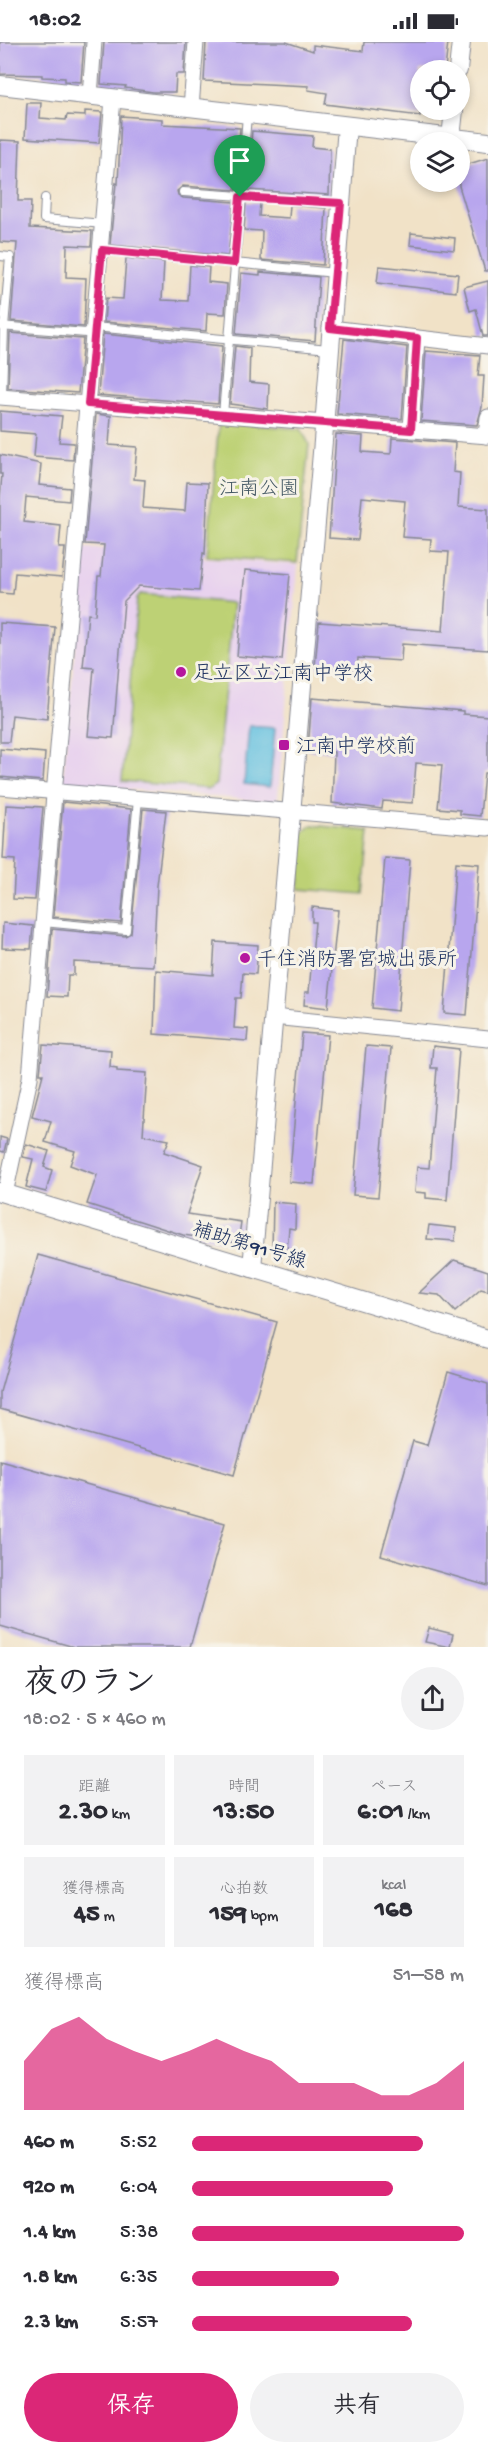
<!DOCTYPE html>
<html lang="ja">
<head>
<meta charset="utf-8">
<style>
	:root { --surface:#fff; --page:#f2f2f3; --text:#2b2b33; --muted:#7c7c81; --accent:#db2777 }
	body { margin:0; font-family:"Gochi Hand","Klee One",sans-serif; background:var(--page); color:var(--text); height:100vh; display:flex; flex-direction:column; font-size:22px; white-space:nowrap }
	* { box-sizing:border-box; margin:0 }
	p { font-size:20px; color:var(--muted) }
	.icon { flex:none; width:33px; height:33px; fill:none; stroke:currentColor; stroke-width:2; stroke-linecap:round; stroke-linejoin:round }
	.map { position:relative; height:1605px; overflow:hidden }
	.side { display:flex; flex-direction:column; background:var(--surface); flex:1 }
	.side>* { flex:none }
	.controls { position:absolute; left:410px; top:18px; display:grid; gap:12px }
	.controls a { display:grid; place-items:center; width:60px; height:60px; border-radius:50%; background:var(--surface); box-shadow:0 3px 9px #0003; font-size:30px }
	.pin { position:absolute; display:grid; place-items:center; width:51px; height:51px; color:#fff; margin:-62px -26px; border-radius:50% 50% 50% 0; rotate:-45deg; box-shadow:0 0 6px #0007 }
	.pin .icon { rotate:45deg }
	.round { display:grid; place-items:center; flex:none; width:63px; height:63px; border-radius:32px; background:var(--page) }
	.summary { display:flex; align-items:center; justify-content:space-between; height:102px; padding:0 24px }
	h1 { font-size:33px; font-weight:800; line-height:45px }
	.figures { display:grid; grid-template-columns:repeat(3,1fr); gap:9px; height:102px; padding:6px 24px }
	.figures div { display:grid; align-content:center; border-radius:0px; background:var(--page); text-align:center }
	.figures b { font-size:26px; font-weight:800 }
	.figures small { font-size:16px; font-weight:400 }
	.figures p { font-size:16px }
	.chart { height:168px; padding:12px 24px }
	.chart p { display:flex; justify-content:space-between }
	.chart svg { width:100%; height:108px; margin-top:6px; fill:var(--accent); opacity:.7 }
	.button { display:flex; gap:12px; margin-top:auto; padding:12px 24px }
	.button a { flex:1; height:69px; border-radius:36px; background:var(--accent); color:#fff; font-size:24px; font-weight:800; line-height:69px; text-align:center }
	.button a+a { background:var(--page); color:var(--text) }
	ul { padding:0 24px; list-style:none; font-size:20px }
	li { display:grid; grid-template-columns:96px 72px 1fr; align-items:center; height:45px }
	li i { height:15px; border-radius:8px; background:var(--accent) }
	.status { display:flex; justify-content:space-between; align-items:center; height:42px; padding:0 30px; background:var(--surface); direction:ltr }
	.status svg { height:16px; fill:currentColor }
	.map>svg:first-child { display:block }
	.built { fill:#e8d2ee }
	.green { fill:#bdd174; stroke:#6c8069; stroke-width:1.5 }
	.water { fill:#62c0e0; stroke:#3e789f; stroke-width:1.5 }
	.building { fill:#b8a6ee }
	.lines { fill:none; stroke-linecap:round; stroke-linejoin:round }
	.service-casing { stroke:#868892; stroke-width:10 }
	.minor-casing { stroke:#868892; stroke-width:17 }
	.tertiary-casing { stroke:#868892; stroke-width:20 }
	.service { stroke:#fff; stroke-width:8 }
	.minor { stroke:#fff; stroke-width:15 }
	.tertiary { stroke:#fff; stroke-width:18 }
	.route-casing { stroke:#fff; stroke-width:12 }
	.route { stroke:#db2777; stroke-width:8 }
	.poi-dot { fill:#b5179e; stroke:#f7f3e8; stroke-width:2 }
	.labels { text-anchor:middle; stroke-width:6; stroke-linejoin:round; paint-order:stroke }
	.park-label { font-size:20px; fill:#445864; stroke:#f7f3e8 }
	.poi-label { font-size:20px; fill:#1b2f5e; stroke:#f7f3e8; text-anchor:start }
	.street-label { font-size:20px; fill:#1b2f5e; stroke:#f7f3e8 }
</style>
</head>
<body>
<div class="status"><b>18:02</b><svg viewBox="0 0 49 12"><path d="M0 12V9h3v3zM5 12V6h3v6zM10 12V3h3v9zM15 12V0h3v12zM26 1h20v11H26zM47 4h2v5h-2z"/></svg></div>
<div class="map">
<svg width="488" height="1605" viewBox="0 0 488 1605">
	<rect width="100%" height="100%" fill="#f7f3e8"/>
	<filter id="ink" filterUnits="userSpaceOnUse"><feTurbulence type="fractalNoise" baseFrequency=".0167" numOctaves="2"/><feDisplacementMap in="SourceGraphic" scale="12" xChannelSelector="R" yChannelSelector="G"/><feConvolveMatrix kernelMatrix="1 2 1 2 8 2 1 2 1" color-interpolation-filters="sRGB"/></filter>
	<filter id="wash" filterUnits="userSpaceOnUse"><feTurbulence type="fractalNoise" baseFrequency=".008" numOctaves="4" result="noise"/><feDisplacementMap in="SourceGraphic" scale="24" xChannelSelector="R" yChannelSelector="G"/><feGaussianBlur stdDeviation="1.35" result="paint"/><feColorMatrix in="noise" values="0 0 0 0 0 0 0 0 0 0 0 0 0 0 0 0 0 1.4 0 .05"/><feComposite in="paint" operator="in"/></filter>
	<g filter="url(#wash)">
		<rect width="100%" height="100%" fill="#f1e2c7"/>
		<!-- built -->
		<polygon class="built" points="84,506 298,523 278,755 273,760 68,742 63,737"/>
		<!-- green -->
		<g class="green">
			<polygon points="219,380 301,387 309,402 297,521 207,514"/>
			<polygon points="140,552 233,561 216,742 210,747 122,739 137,557"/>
			<polygon points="311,783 369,789 363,852 299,847 302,791"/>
		</g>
		<!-- water -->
		<polygon class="water" points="249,684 275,686 270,745 244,742"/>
		<g id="blocks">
			<!-- building -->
			<g class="building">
				<polygon points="0,0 84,0 81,40 65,39 65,36 42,35 42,33 0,32"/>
				<polygon points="104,0 186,0 184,32 176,32 175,50 153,50 125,46 126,44 101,42"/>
				<polygon points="206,0 286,0 313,9 313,3 363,9 364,0 448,0 445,28 420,28 420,74 325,62 327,51 308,48 309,44 204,39"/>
				<polygon points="27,61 41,61 40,76 66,78 67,73 85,74 85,69 102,70 99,101 25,96"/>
				<polygon points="121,74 162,77 162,82 240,86 235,148 183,144 177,149 178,153 183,156 234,160 228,214 110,203 116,141 118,142"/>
				<polygon points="252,89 313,94 312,105 330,107 329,153 247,148"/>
				<polygon points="0,98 20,99 18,159 31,159 30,186 92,189 91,204 67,203 66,235 86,236 84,285 11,279 17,201 0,200"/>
				<polygon points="488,116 488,229 485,229 459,144 459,125"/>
				<polygon points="246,160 260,161 259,174 289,176 290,163 326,166 323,223 261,218 262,189 244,188"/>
				<polygon points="411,191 455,196 454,208 410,203"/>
				<polygon points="126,216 164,220 162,258 188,259 190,223 209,225 208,240 227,242 225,272 207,271 206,289 104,280 106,256 123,257"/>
				<polygon points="379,224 458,232 456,250 377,241"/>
				<polygon points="260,230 319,235 315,299 236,292 241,231 260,233"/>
				<polygon points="488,239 488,294 483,294 476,267 470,269 464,245"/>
				<polygon points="10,291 83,297 78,351 8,346"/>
				<polygon points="103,292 222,304 218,362 98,353"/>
				<polygon points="344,297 407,305 402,377 337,372"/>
				<polygon points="235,304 250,306 249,340 269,342 268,367 230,362"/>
				<polygon points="426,309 480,313 478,334 484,334 482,365 477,383 421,379"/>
				<polygon points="0,369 62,374 59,400 74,401 73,418 34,415 36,392 0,389"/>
				<polygon points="96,372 111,374 109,403 137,405 134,437 145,438 143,466 185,469 187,440 208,441 205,512 203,511 199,549 139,544 124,559 113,696 88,694 94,626 83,625 88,572 95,573 98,534 101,534 104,503 85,502"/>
				<polygon points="336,392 363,394 362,410 391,412 392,396 455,401 453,430 460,431 458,465 488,467 488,608 402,602 401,619 358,616 357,628 315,625 319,580 443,589 449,510 430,509 431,497 402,495 405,459 362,455 358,498 329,496"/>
				<polygon points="0,413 41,422 39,443 70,446 69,459 26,455 24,480 61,484 59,506 65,506 62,535 15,531 13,552 0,551 0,456 2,432 0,432"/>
				<polygon points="245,528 290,532 282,618 237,614"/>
				<polygon points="0,581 55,585 47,677 12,673 9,700 0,700"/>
				<polygon points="312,656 463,669 463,672 488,674 488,731 484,731 480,774 460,772 460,768 438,766 442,723 416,721 413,761 383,759 382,767 332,761 334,710 308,708"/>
				<polygon points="0,707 45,711 43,739 0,735"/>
				<polygon points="63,760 131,767 121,881 53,875"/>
				<polygon points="6,763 43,765 35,858 13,857 15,818 3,817"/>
				<polygon points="143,767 166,769 157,844 153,924 74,920 74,933 68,933 67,955 47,954 52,887 125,894 131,891"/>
				<polygon points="385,816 410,818 398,969 372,966"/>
				<polygon points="456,820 479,822 467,973 444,971"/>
				<polygon points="312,865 338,868 328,966 304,963 305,950 309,950 315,880 312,880"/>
				<polygon points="3,881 33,884 31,907 2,906"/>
				<polygon points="215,900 258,903 256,932 243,931 241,956 236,956 234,986 248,987 247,999 154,992 156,928 213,933"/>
				<polygon points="302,991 328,993 314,1142 289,1140"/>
				<polygon points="43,1003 111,1008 110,1025 117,1026 117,1029 147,1031 143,1093 169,1098 164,1110 203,1123 187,1172 241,1180 238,1201 183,1193 87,1162 97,1133 70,1123 75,1109 45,1100 51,1079 32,1074 43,1032 40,1032"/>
				<polygon points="366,1004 391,1006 378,1155 353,1153"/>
				<polygon points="433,1004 459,1007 447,1158 426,1156 426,1151 415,1150 417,1125 429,1126 437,1026 431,1026"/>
				<polygon points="0,1095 7,1097 4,1110 0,1109"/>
				<polygon points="26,1102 49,1109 44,1125 52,1128 46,1150 26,1145 33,1117 23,1115"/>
				<polygon points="273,1160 296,1162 295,1187 289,1186 287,1210 272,1209"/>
				<polygon points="429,1183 456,1186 455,1199 427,1197"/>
				<polygon points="38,1213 277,1280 234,1433 0,1367 0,1350"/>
				<polygon points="454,1218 488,1229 488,1249 481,1247 455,1270 439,1253 419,1251"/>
				<polygon points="448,1330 488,1342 488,1544 381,1513 413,1399 427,1403"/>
				<polygon points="0,1418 225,1481 190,1605 74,1605 0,1584"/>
				<polygon points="429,1586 453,1592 450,1605 425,1600"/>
			</g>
		</g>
	</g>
	<g filter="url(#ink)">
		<use href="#blocks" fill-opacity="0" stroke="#868892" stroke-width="1.5"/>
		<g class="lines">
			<!-- service casing -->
			<g class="service-casing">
				<g id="service">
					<polyline points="183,150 341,161"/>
					<polyline points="45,156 44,177 104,182"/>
					<polyline points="102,208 335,231"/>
					<polyline points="0,214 10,215 4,285 2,355"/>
					<polyline points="0,284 86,291 94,285 329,307"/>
					<polyline points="223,373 247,73"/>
					<polyline points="43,880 126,888 138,757"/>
				</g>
			</g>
			<!-- minor casing -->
			<g class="minor-casing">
				<g id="minor">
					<polyline points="90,54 94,0"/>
					<polyline points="191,66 196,0"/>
					<polyline points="330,286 488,304"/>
					<polyline points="0,355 488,394"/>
					<polyline points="411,388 417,296"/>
					<polyline points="486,394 488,375"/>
					<polyline points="0,745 488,786"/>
					<polyline points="273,975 488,997"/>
					<polyline points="5,1152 30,1036 113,57"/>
				</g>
			</g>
			<!-- tertiary casing -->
			<g class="tertiary-casing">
				<g id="tertiary">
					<polyline points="458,28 461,0"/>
					<polyline points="0,43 488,100"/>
					<polyline points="451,96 454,68"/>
					<polyline points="0,1150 488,1297"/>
					<polyline points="252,1226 323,399 347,84"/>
				</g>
			</g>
			<!-- service -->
			<use href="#service" class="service"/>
			<!-- minor -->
			<use href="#minor" class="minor"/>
			<!-- tertiary -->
			<use href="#tertiary" class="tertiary"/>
		</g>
	</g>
	<g class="lines" filter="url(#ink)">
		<!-- route casing -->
		<g class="route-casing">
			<polygon id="route" points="240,155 341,161 330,286 417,296 411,388 88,362 102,208 234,221"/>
		</g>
		<!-- route -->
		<use href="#route" class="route"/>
	</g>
	<!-- markers -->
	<g class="poi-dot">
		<circle cx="181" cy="630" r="6"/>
		<rect x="278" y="697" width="12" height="12" rx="3"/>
		<circle cx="245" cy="916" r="6"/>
	</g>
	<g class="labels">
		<!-- park labels -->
		<g class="park-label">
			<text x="259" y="452">江南公園</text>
		</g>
		<!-- poi labels -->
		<g class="poi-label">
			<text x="193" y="637">足立区立江南中学校</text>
			<text x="296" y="710">江南中学校前</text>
			<text x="257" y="923">千住消防署宮城出張所</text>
		</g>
		<!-- street labels -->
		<g class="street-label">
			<text transform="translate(250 1202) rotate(17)" y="7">補助第91号線</text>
		</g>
	</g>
</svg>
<div class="controls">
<a><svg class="icon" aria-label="locate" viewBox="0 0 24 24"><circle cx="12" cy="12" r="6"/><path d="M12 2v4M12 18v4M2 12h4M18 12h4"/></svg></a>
<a><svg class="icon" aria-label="layers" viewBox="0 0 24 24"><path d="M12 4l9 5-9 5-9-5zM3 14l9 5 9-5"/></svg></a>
</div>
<div class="pin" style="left:240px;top:155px;background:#1e9e55"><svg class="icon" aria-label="arrive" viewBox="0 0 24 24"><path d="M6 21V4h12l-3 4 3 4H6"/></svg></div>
</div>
<section class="side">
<div class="summary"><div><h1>夜のラン</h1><p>18:02 · 5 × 460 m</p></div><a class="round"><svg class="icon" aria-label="share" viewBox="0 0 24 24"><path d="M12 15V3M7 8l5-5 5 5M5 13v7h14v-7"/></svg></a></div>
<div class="figures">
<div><p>距離</p><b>2.30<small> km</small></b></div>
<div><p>時間</p><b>13:50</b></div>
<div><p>ペース</p><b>6:01<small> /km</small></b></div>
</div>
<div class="figures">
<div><p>獲得標高</p><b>45<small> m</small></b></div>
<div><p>心拍数</p><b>159<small> bpm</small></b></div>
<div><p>kcal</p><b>168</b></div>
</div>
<div class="chart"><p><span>獲得標高</span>51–58 m</p>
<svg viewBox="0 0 160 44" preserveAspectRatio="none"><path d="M0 44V24L10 11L20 6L30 15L40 20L50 24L60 20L70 15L80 20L90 24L100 33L110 33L120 33L130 38L140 38L150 33L160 24V44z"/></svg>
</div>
<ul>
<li><b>460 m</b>5:52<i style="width:85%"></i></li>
<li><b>920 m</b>6:04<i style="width:74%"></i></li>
<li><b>1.4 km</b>5:38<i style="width:100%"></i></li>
<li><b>1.8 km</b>6:35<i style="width:54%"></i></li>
<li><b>2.3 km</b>5:57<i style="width:81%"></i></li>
</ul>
<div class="button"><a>保存</a><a>共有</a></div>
</section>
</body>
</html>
